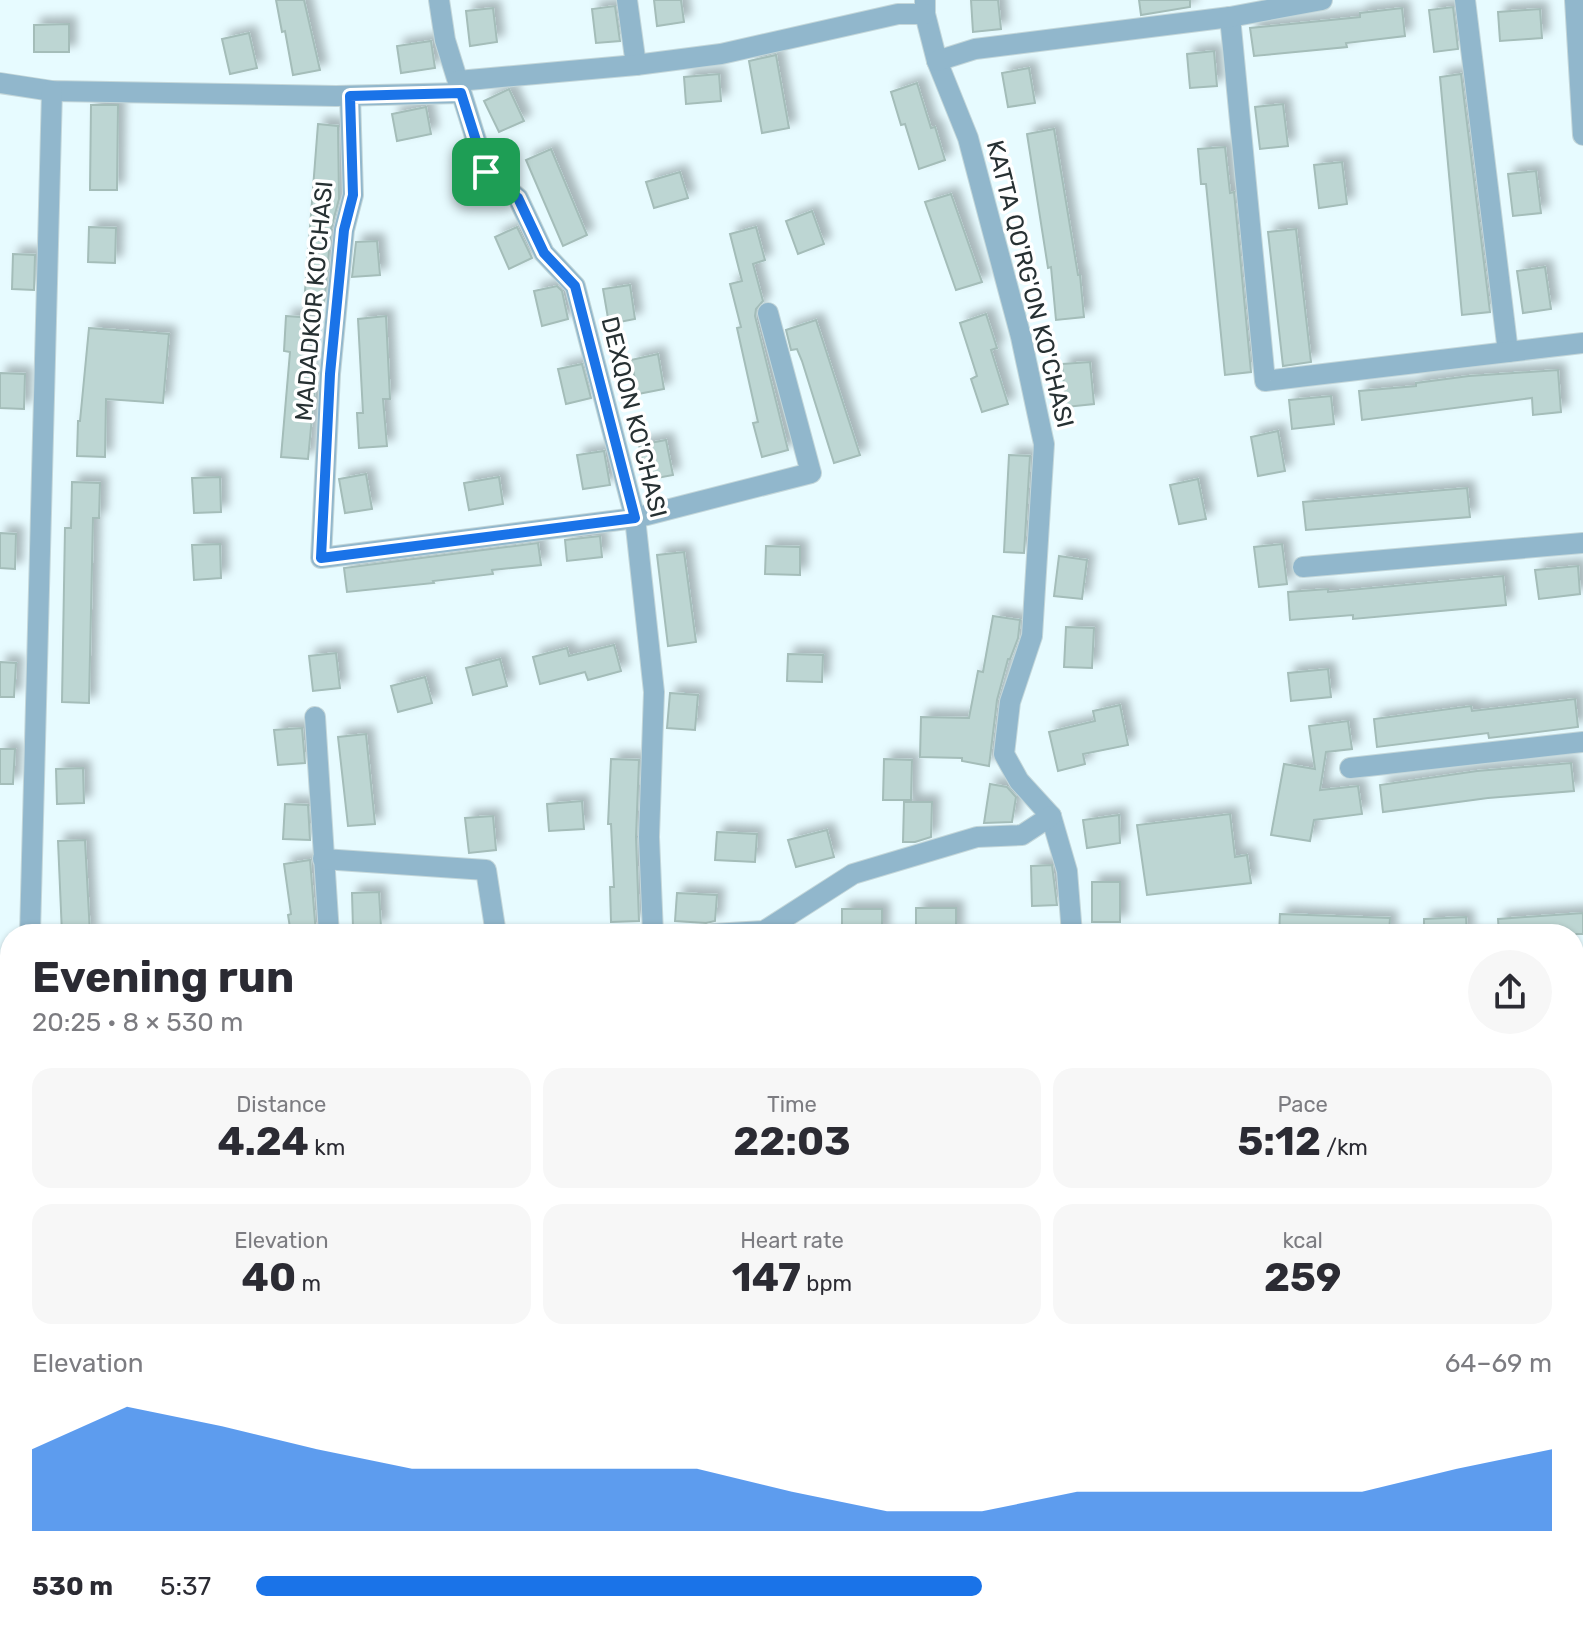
<!DOCTYPE html>
<html lang="en">
<head>
<meta charset="utf-8">
<style>
	:root { --surface:#fff; --page:#f7f7f7; --text:#2b2b33; --muted:#7c7c81; --accent:#1a73e8 }
	body { margin:0; font-family:Rubik,sans-serif; background:var(--page); color:var(--text); height:100vh; display:flex; flex-direction:column; font-size:30px; white-space:nowrap }
	* { box-sizing:border-box; margin:0 }
	p { font-size:26px; color:var(--muted) }
	.icon { flex:none; width:44px; height:44px; fill:none; stroke:currentColor; stroke-width:2; stroke-linecap:round; stroke-linejoin:round }
	.map { position:relative; flex:1; overflow:hidden }
	.sheet { position:absolute; left:0px; top:924px; width:1584px; height:708px; display:flex; flex-direction:column; background:var(--surface); border-radius:32px 32px 0 0; box-shadow:0 2px 6px #0004 }
	.sheet>* { flex:none }
	.pin { position:absolute; display:grid; place-items:center; width:68px; height:68px; color:#fff; margin:-34px; border-radius:16px; box-shadow:0 4px 12px #0006 }
	.round { display:grid; place-items:center; flex:none; width:84px; height:84px; border-radius:42px; background:var(--page) }
	.overview { display:flex; align-items:center; justify-content:space-between; height:136px; padding:0 32px }
	h1 { font-size:44px; font-weight:700; line-height:60px }
	.stats { display:grid; grid-template-columns:repeat(3,1fr); gap:12px; height:136px; padding:8px 32px }
	.stats div { display:grid; align-content:center; border-radius:20px; background:var(--page); text-align:center }
	.stats b { font-size:40px; font-weight:700 }
	.stats small { font-size:22px; font-weight:400 }
	.stats p { font-size:22px }
	.chart { height:224px; padding:16px 32px }
	.chart p { display:flex; justify-content:space-between }
	.chart svg { width:100%; height:144px; margin-top:8px; fill:var(--accent); opacity:.7 }
	ul { padding:0 32px; list-style:none; font-size:26px }
	li { display:grid; grid-template-columns:128px 96px 1fr; align-items:center; height:60px }
	li i { height:20px; border-radius:10px; background:var(--accent) }
	.map>svg:first-child { display:block }
	.building { fill:#bdd6d3; stroke:#a4bdb9; stroke-width:2; filter:url(#shadow) }
	.lines { fill:none; stroke-linecap:round; stroke-linejoin:round }
	.minor-casing { stroke:#c4d7da; stroke-width:22 }
	.minor { stroke:#91b7cc; stroke-width:20 }
	.route-casing { stroke:#fff; stroke-width:16 }
	.route { stroke:#1a73e8; stroke-width:10 }
	.labels { text-anchor:middle; stroke-width:7; stroke-linejoin:round; paint-order:stroke }
	.street-label { font-size:24px; fill:#273133; stroke:#fff }
</style>
</head>
<body>
<div class="map">
<svg width="1583" height="1632" viewBox="0 0 1583 1632">
	<defs>
		<filter id="shadow"><feDropShadow dx="7" dy="-7" stdDeviation="4" flood-color="#0004"/></filter>
	</defs>
	<rect width="100%" height="100%" fill="#e7fbff"/>
	<!-- building -->
	<g class="building">
		<polygon points="276,0 304,0 320,70 293,75 285,31 282,32"/>
		<polygon points="654,0 681,0 684,22 657,26"/>
		<polygon points="971,0 998,0 1001,29 973,32"/>
		<polygon points="1139,0 1190,0 1190,7 1141,15"/>
		<polygon points="615,6 620,41 596,43 592,9"/>
		<polygon points="1453,7 1458,49 1434,52 1429,10"/>
		<polygon points="493,8 497,42 470,46 466,11"/>
		<polygon points="1402,8 1405,36 1346,43 1347,47 1254,56 1250,28 1360,17 1360,13"/>
		<polygon points="1540,9 1542,38 1500,41 1498,12"/>
		<polygon points="69,24 69,52 34,52 34,25"/>
		<polygon points="249,33 257,68 230,74 222,39"/>
		<polygon points="431,41 435,68 401,73 397,46"/>
		<polygon points="1214,51 1217,86 1190,88 1187,54"/>
		<polygon points="776,55 789,128 762,133 749,61"/>
		<polygon points="1029,68 1035,103 1008,107 1002,73"/>
		<polygon points="719,74 721,101 686,104 684,77"/>
		<polygon points="1461,74 1490,312 1462,315 1440,77"/>
		<polygon points="917,83 931,128 935,127 945,160 919,169 905,124 901,125 891,92"/>
		<polygon points="509,89 524,121 499,132 484,101"/>
		<polygon points="1283,104 1288,146 1260,149 1255,107"/>
		<polygon points="91,105 118,105 117,190 90,190"/>
		<polygon points="426,107 431,134 397,141 392,114"/>
		<polygon points="318,124 338,126 339,199 331,229 324,305 304,304"/>
		<polygon points="1054,129 1078,275 1080,275 1084,317 1056,320 1051,267 1048,268 1027,134"/>
		<polygon points="1225,147 1230,193 1234,192 1251,372 1225,375 1206,184 1201,184 1198,149"/>
		<polygon points="551,149 587,235 563,246 526,160"/>
		<polygon points="1342,162 1347,204 1319,208 1314,165"/>
		<polygon points="1536,171 1541,213 1513,216 1508,174"/>
		<polygon points="680,172 688,198 654,208 646,182"/>
		<polygon points="951,194 982,282 956,290 925,202"/>
		<polygon points="812,211 824,244 798,254 786,221"/>
		<polygon points="89,227 116,228 115,263 88,262"/>
		<polygon points="517,227 532,258 509,269 495,237"/>
		<polygon points="756,227 765,260 753,264 763,301 756,309 755,316 788,450 762,457 753,423 758,422 737,328 741,327 730,284 742,281 730,234"/>
		<polygon points="1296,229 1311,362 1283,366 1268,232"/>
		<polygon points="377,241 380,275 352,277 356,242"/>
		<polygon points="13,254 35,255 34,290 12,289"/>
		<polygon points="1545,267 1551,309 1523,313 1517,271"/>
		<polygon points="630,285 635,319 609,324 603,289"/>
		<polygon points="557,286 562,291 568,319 542,326 534,291"/>
		<polygon points="986,314 997,348 991,350 1008,404 982,412 971,379 977,376 960,323"/>
		<polygon points="286,316 313,318 309,375 316,375 308,459 281,457 290,352 284,351"/>
		<polygon points="386,316 390,399 383,399 387,446 359,448 357,413 363,413 358,319"/>
		<polygon points="816,320 860,455 834,463 802,361 797,349 791,350 786,330"/>
		<polygon points="89,328 169,334 163,403 106,399 105,457 77,456 78,421 80,421"/>
		<polygon points="658,354 664,389 638,394 631,360"/>
		<polygon points="1090,362 1094,404 1066,407 1062,364"/>
		<polygon points="582,364 591,398 566,404 558,369"/>
		<polygon points="1558,370 1561,412 1533,415 1532,398 1362,420 1359,391 1416,386 1416,383 1469,376"/>
		<polygon points="0,373 25,374 24,409 0,408"/>
		<polygon points="1331,396 1334,424 1292,429 1289,400"/>
		<polygon points="1278,431 1285,471 1258,476 1251,437"/>
		<polygon points="666,440 673,475 646,480 639,445"/>
		<polygon points="604,451 610,485 583,489 577,455"/>
		<polygon points="1009,455 1030,456 1024,553 1004,552"/>
		<polygon points="366,474 372,509 345,513 339,479"/>
		<polygon points="220,477 221,512 194,513 192,478"/>
		<polygon points="499,477 503,504 469,510 464,483"/>
		<polygon points="1198,479 1206,519 1179,524 1170,485"/>
		<polygon points="72,482 100,483 99,518 93,518 89,703 62,702 65,528 71,528"/>
		<polygon points="1467,488 1470,517 1306,530 1303,502"/>
		<polygon points="0,533 16,534 15,569 0,568"/>
		<polygon points="600,536 602,557 567,561 565,540"/>
		<polygon points="538,543 541,565 492,570 493,574 433,581 434,583 347,592 344,568"/>
		<polygon points="220,544 221,578 194,580 192,545"/>
		<polygon points="1282,544 1287,584 1259,587 1254,547"/>
		<polygon points="766,546 800,547 800,575 765,574"/>
		<polygon points="684,552 696,642 668,646 657,555"/>
		<polygon points="1059,556 1087,560 1082,599 1054,596"/>
		<polygon points="1578,566 1580,594 1539,599 1535,570"/>
		<polygon points="1503,576 1506,605 1353,619 1353,615 1290,620 1288,592 1328,589 1328,592"/>
		<polygon points="993,616 1020,620 1018,638 1010,659 1008,659 997,700 989,766 962,761 962,758 920,757 921,717 969,718 978,671 983,672"/>
		<polygon points="1066,627 1094,628 1092,668 1064,667"/>
		<polygon points="614,645 621,671 588,680 585,672 540,684 533,657 567,648 569,656"/>
		<polygon points="336,653 340,688 313,691 309,656"/>
		<polygon points="788,654 823,655 822,682 787,681"/>
		<polygon points="500,659 507,686 473,695 466,668"/>
		<polygon points="0,662 16,663 14,697 0,697"/>
		<polygon points="1328,669 1331,697 1291,701 1288,673"/>
		<polygon points="425,677 432,703 398,712 391,686"/>
		<polygon points="670,693 698,695 695,730 667,728"/>
		<polygon points="1575,699 1578,727 1489,738 1488,733 1377,747 1374,719 1471,706 1472,711"/>
		<polygon points="1120,705 1128,745 1083,754 1085,764 1058,771 1049,732 1095,721 1093,711"/>
		<polygon points="1348,721 1352,749 1326,752 1320,790 1358,786 1362,814 1314,820 1310,841 1271,835 1284,764 1315,769 1309,726"/>
		<polygon points="302,728 305,763 278,765 274,730"/>
		<polygon points="366,734 375,824 348,826 338,737"/>
		<polygon points="0,749 15,749 13,784 0,784"/>
		<polygon points="611,759 639,760 636,837 639,921 611,922 610,887 614,887 611,824 608,824"/>
		<polygon points="884,759 912,760 911,800 883,800"/>
		<polygon points="1571,763 1574,791 1488,798 1383,812 1380,785 1477,771"/>
		<polygon points="83,768 84,803 57,804 56,769"/>
		<polygon points="990,784 1007,787 1016,797 1012,822 984,823"/>
		<polygon points="582,801 584,829 549,831 547,804"/>
		<polygon points="904,802 932,802 931,837 915,842 903,842"/>
		<polygon points="285,804 308,805 310,840 283,839"/>
		<polygon points="1230,814 1235,857 1247,855 1251,883 1147,895 1137,825"/>
		<polygon points="1119,815 1120,843 1087,848 1083,820"/>
		<polygon points="493,816 496,850 469,853 465,818"/>
		<polygon points="827,830 834,857 796,867 788,840"/>
		<polygon points="717,832 757,834 755,862 715,860"/>
		<polygon points="85,840 90,934 62,934 58,841"/>
		<polygon points="310,860 316,934 291,934 288,915 291,914 284,864"/>
		<polygon points="1052,865 1057,905 1032,906 1031,866"/>
		<rect x="1092" y="882" width="28" height="40"/>
		<polygon points="379,892 381,927 353,928 352,893"/>
		<polygon points="677,893 717,895 715,921 706,923 675,921"/>
		<rect x="916" y="908" width="40" height="26"/>
		<rect x="842" y="909" width="40" height="25"/>
		<polygon points="1583,913 1583,934 1499,934 1498,919"/>
		<polygon points="1280,914 1390,918 1389,934 1279,934"/>
		<polygon points="1466,917 1467,934 1424,934 1424,919"/>
	</g>
	<g class="lines">
		<!-- minor casing -->
		<g class="minor-casing">
			<g id="minor">
				<polyline points="439,0 445,40 486,172 518,198 544,253 575,286 635,518 654,692 649,837 653,934"/>
				<polyline points="627,0 636,65"/>
				<polyline points="925,0 925,14 937,61 968,138 991,225 1021,337 1044,444 1032,636 1010,702 1004,754 1019,781 1051,816 1067,871 1072,934"/>
				<polyline points="1465,0 1508,352"/>
				<polyline points="1575,0 1583,135"/>
				<polyline points="1230,17 1265,381 1583,343"/>
				<polyline points="937,61 975,49 1230,17 1322,0"/>
				<polyline points="458,81 636,65 721,54 898,14 925,14"/>
				<polyline points="0,83 52,91 336,96 461,93"/>
				<polyline points="350,96 353,195 344,230 330,374 321,558 635,518 811,473 768,313"/>
				<polyline points="1303,567 1583,543"/>
				<polyline points="315,717 329,934"/>
				<polyline points="1350,768 1583,742"/>
				<polyline points="323,859 486,870 496,934"/>
				<polyline points="30,934 52,91"/>
				<polyline points="713,934 764,931 853,874 977,837 1022,835 1051,816"/>
				<polyline points="1574,966 1583,965"/>
				<polyline points="0,984 10,984"/>
				<polyline points="1574,1178 1583,1177"/>
				<polyline points="1574,1434 1583,1433"/>
				<polyline points="1313,1622 1315,1632"/>
				<polyline points="31,1632 31,1622"/>
				<polyline points="481,1632 488,1622"/>
				<polyline points="1091,1632 1091,1622"/>
			</g>
		</g>
		<!-- minor -->
		<use href="#minor" class="minor"/>
	</g>
	<g class="lines">
		<!-- route casing -->
		<g class="route-casing">
			<polygon id="route" points="461,93 486,172 518,198 544,253 575,286 635,518 321,558 330,374 344,230 353,195 350,96"/>
		</g>
		<!-- route -->
		<use href="#route" class="route"/>
	</g>
	<g class="labels">
		<!-- street labels -->
		<g class="street-label">
			<text transform="translate(1030 284) rotate(76)" y="8">KATTA QO'RG'ON KO'CHASI</text>
			<text transform="translate(314 301) rotate(-85)" y="8">MADADKOR KO'CHASI</text>
			<text transform="translate(634 417) rotate(76)" y="8">DEXQON KO'CHASI</text>
		</g>
	</g>
</svg>
<div class="pin" style="left:486px;top:172px;background:#1e9e55"><svg class="icon" aria-label="arrive" viewBox="0 0 24 24"><path d="M6 21V4h12l-3 4 3 4H6"/></svg></div>
<section class="sheet">
<div class="overview"><div><h1>Evening run</h1><p>20:25 · 8 × 530 m</p></div><a class="round"><svg class="icon" aria-label="share" viewBox="0 0 24 24"><path d="M12 15V3M7 8l5-5 5 5M5 13v7h14v-7"/></svg></a></div>
<div class="stats">
<div><p>Distance</p><b>4.24<small> km</small></b></div>
<div><p>Time</p><b>22:03</b></div>
<div><p>Pace</p><b>5:12<small> /km</small></b></div>
</div>
<div class="stats">
<div><p>Elevation</p><b>40<small> m</small></b></div>
<div><p>Heart rate</p><b>147<small> bpm</small></b></div>
<div><p>kcal</p><b>259</b></div>
</div>
<div class="chart"><p><span>Elevation</span>64–69 m</p>
<svg viewBox="0 0 160 44" preserveAspectRatio="none"><path d="M0 44V19L10 6L20 12L30 19L40 25L50 25L60 25L70 25L80 32L90 38L100 38L110 32L120 32L130 32L140 32L150 25L160 19V44z"/></svg>
</div>
<ul>
<li><b>530 m</b>5:37<i style="width:56%"></i></li>
</ul>
</section>
</div>
</body>
</html>
